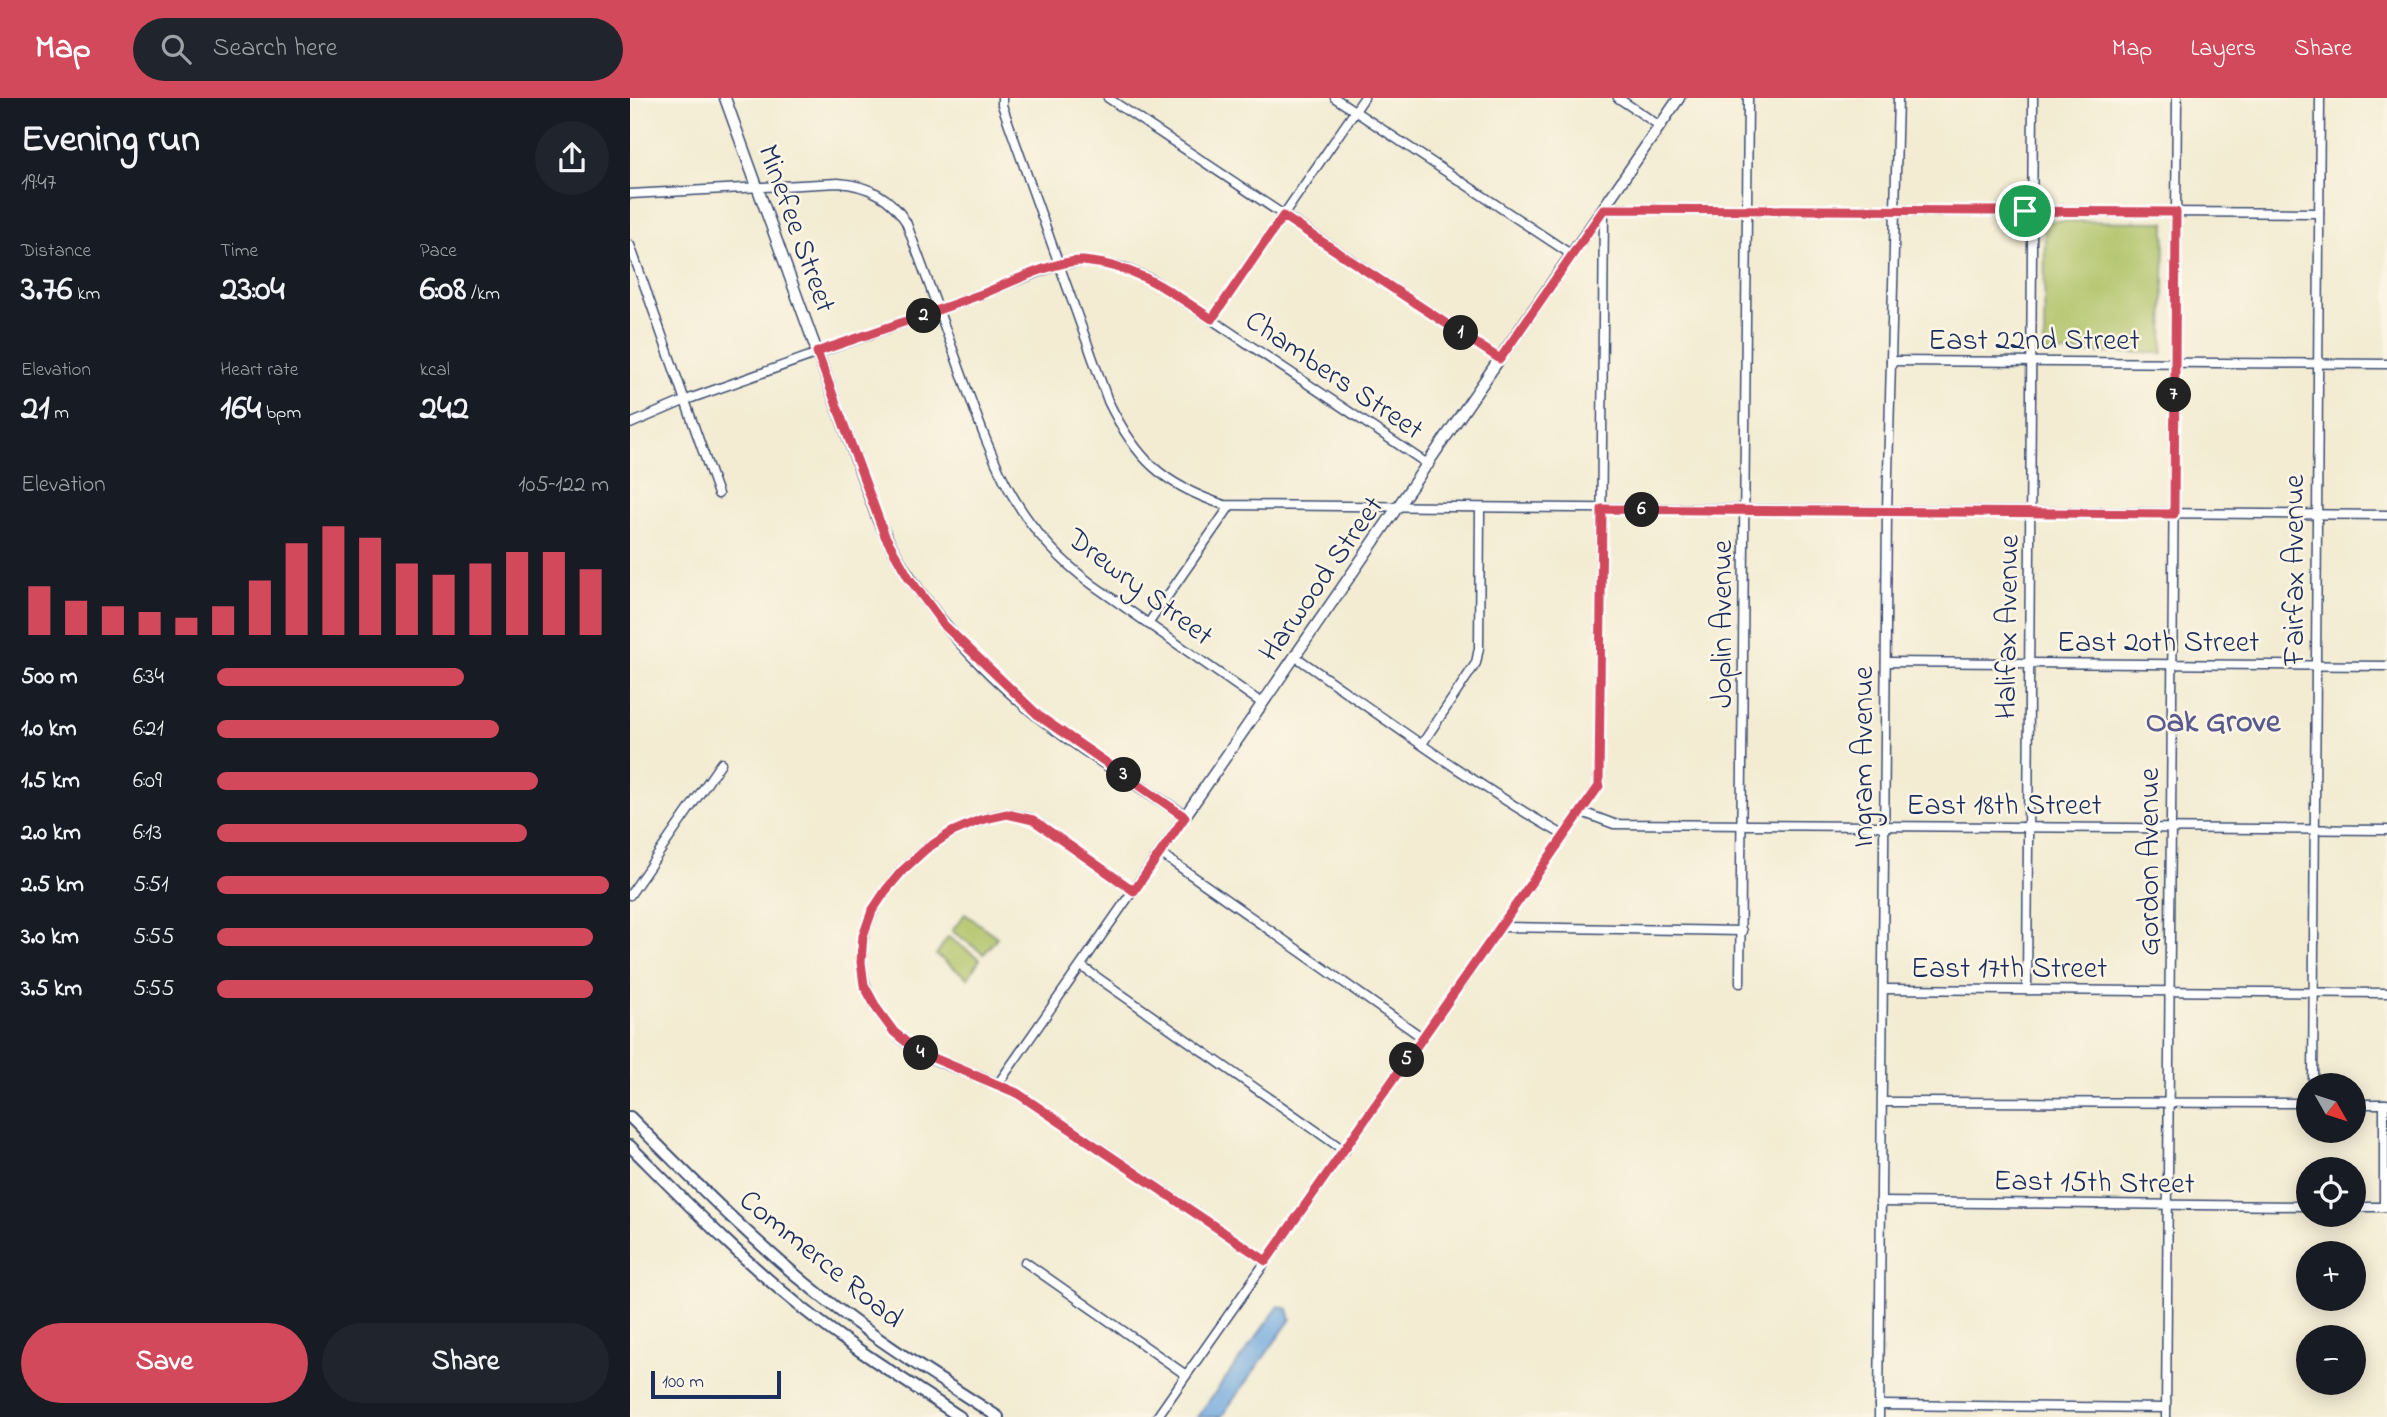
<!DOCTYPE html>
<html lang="en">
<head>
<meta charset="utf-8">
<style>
	:root { --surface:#171b24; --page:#20242c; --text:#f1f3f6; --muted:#9ea1a6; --accent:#d1495b }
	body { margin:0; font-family:"Indie Flower",sans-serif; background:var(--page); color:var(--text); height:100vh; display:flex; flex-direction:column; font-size:26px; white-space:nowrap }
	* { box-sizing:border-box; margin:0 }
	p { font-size:23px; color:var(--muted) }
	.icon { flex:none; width:38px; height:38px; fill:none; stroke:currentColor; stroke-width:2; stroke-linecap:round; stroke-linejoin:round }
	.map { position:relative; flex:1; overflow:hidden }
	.side { display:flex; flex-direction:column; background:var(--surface); width:630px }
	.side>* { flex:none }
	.needle { width:46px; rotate:129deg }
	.controls { position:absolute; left:1666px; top:975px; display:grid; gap:14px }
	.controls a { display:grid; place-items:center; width:70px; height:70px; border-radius:50%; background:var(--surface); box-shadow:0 4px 18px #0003; font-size:35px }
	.scale { position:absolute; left:21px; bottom:18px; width:130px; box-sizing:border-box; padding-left:7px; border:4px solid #1b2f5e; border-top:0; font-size:19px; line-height:24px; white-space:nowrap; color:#1b2f5e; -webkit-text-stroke:5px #fcf5e5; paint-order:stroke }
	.pin { position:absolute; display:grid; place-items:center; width:60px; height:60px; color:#fff; margin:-30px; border:4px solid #fff; border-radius:50%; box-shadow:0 2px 7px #0007 }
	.km { position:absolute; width:35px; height:35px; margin:-18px; border-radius:50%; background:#222; color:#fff; font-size:19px; line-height:35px; text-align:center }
	.round { display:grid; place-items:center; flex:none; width:74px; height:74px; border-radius:37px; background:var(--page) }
	.head { display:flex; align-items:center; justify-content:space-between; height:119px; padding:0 21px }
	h1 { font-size:38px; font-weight:800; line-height:52px }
	.figures { display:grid; grid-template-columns:repeat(3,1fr); gap:10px; height:119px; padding:7px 21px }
	.figures div { display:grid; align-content:center }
	.figures b { font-size:35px; font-weight:800 }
	.figures small { font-size:19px; font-weight:400 }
	.figures p { font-size:19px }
	.chart { height:196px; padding:14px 21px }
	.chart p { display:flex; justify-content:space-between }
	.chart svg { width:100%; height:126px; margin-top:7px; stroke:var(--accent); stroke-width:6 }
	.cta { display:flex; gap:14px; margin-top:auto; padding:14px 21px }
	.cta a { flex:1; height:80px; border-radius:42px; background:var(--accent); color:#fff; font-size:28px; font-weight:800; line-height:80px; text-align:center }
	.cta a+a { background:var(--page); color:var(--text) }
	ul { padding:0 21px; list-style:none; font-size:23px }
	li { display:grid; grid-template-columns:112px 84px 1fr; align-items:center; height:52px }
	li i { height:18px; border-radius:9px; background:var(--accent) }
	header { display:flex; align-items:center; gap:42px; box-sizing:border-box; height:98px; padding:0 35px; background:var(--accent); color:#fff }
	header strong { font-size:33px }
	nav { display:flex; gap:38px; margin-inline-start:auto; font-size:24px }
	.search { width:490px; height:63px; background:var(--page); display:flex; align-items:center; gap:18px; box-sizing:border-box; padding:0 24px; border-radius:38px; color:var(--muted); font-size:26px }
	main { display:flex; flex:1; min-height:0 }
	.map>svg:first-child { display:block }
	.green { fill:#adc165; stroke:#647862; stroke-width:2 }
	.water { fill:#6fa8de; stroke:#456c9e; stroke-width:2 }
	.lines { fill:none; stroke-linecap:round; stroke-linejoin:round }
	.minor-casing { stroke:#3b4b70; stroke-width:11 }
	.tertiary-casing { stroke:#3b4b70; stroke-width:13 }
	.secondary-casing { stroke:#3b4b70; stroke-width:14 }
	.minor { stroke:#fff; stroke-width:8 }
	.tertiary { stroke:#fff; stroke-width:10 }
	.secondary { stroke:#fff; stroke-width:10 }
	.route-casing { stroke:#fff; stroke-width:14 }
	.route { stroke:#d1495b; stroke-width:9 }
	.labels { text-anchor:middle; stroke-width:5; stroke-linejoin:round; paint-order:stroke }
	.street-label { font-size:30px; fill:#1b2f5e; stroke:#fcf5e5 }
	.neighbourhood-label { font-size:32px; font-weight:bold; fill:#595b90; stroke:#fcf5e5 }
</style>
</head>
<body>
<header>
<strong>Map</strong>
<div class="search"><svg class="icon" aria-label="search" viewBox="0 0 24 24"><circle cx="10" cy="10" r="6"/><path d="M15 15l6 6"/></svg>Search here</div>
<nav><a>Map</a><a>Layers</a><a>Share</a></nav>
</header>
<main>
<section class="side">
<div class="head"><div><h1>Evening run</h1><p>19:47</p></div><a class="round"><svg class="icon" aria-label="share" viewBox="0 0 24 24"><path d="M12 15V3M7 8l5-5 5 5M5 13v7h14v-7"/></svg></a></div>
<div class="figures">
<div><p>Distance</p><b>3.76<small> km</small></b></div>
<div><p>Time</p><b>23:04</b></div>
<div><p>Pace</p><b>6:08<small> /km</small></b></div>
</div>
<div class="figures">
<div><p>Elevation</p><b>21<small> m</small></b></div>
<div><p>Heart rate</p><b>164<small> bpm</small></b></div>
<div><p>kcal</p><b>242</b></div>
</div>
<div class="chart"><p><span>Elevation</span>105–122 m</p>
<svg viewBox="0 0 160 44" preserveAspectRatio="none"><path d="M5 44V27M15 44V32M25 44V34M35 44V36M45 44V38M55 44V34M65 44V25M75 44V12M85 44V6M95 44V10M105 44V19M115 44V23M125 44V19M135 44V15M145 44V15M155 44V21"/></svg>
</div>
<ul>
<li><b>500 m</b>6:34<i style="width:63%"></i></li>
<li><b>1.0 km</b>6:21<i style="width:72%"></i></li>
<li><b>1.5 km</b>6:09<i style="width:82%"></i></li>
<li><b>2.0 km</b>6:13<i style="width:79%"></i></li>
<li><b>2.5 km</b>5:51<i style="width:100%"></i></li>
<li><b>3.0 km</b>5:55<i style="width:96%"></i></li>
<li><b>3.5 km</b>5:55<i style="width:96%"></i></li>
</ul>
<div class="cta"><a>Save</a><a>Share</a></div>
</section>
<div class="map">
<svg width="1757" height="1319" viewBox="0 0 1757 1319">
	<rect width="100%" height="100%" fill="#fcf5e5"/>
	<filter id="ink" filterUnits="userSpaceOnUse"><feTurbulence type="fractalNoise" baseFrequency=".0143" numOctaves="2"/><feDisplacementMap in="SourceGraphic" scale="14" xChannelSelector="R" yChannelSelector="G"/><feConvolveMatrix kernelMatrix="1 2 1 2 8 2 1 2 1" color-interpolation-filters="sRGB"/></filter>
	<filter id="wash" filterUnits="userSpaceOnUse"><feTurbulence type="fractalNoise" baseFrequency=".00686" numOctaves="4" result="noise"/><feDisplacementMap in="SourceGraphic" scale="28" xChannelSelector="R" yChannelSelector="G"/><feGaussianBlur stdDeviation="1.57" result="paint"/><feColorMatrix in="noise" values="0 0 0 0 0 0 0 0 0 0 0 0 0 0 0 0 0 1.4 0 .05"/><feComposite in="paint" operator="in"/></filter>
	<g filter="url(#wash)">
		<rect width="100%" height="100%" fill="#f3ecd3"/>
		<!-- green -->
		<g class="green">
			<polygon points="1415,123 1535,124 1533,255 1414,255"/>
			<polygon points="335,816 367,839 354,856 322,833"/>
			<polygon points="318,839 350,861 338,880 306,857"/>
		</g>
		<!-- water -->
		<polygon class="water" points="649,1208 658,1211 661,1221 591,1319 567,1319"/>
	</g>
	<g filter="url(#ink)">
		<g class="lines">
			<!-- minor casing -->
			<g class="minor-casing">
				<g id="minor">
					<path d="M372,0V7L478,303C506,361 532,386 594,407L1757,417"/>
					<polyline points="478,0 870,261"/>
					<polyline points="705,0 942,157"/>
					<polyline points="988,0 1030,28"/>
					<path d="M0,96L208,85C237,87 261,99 276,124C294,173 312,221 329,269C362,360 382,427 463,487L633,606"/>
					<polyline points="0,147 88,396"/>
					<polyline points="582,221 734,0"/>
					<polyline points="1261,263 1757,266"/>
					<polyline points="0,326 56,302 309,212 428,167 454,163 495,170 521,181 799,367"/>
					<polyline points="518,526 600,408"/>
					<path d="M666,559C754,620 842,685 935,738"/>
					<polyline points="1256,564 1757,568"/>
					<polyline points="792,646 846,565 849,550 850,411"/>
					<polyline points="952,714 984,726 1757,732"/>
					<polyline points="530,755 793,940"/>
					<path d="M504,793C480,776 457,760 434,744C424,737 414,728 404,722C397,719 385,717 378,716C363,716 346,724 332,730C266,759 201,840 247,911C257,927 271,944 287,953C318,972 358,977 389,997C473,1050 554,1108 636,1163"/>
					<polyline points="0,797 91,665"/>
					<polyline points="871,829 1112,833"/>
					<polyline points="451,868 715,1053"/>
					<polyline points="1110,885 1118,0"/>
					<polyline points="1254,891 1757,895"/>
					<polyline points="1397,891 1403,0"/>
					<polyline points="368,986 555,718"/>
					<polyline points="1683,987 1690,0"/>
					<polyline points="1253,1004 1678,1005"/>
					<polyline points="1724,1006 1757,1006"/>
					<polyline points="1250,1104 1678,1108"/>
					<polyline points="1724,1109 1757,1109"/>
					<polyline points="1754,1109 1754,1006"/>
					<polyline points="395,1164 556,1277"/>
					<polyline points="1249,1307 1536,1310"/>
					<polyline points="527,1319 969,688 974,111 1689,115"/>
					<polyline points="1249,1319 1257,413 1268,0"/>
					<polyline points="1536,1319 1547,0"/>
				</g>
			</g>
			<!-- tertiary casing -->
			<g class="tertiary-casing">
				<path id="tertiary" d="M95,0L248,422C284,500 343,565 409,619C455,655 507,686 555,718L1049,0"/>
			</g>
			<!-- secondary casing -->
			<g class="secondary-casing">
				<g id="secondary">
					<path d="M0,1019C63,1082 125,1146 195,1201C250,1245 310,1281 368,1319"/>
					<path d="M0,1048C57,1105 113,1163 176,1213C225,1252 278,1284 330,1319"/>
				</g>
			</g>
			<!-- minor -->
			<use href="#minor" class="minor"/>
			<!-- tertiary -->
			<use href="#tertiary" class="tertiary"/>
			<!-- secondary -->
			<use href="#secondary" class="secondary"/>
		</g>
	</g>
	<g class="lines" filter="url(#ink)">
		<!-- route casing -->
		<g class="route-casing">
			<path id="route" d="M974,111L1546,114L1544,416L972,411L969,688L636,1163L387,995L287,953L264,934L247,911L234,887L231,864L233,838L242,813L256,792L272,773L296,751L322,734L350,722L377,716L403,722L504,793L555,719L409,618L314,527L279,480L255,438L187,254C242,235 298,216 352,196C377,186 428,161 453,163C508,168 538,192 582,221L653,118L870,261Z"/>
		</g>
		<!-- route -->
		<use href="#route" class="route"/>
	</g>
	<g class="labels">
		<!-- street labels -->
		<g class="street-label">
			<text transform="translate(168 130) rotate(70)" y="10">Minefee Street</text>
			<text x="1404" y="251">East 22nd Street</text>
			<text transform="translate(705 276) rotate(34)" y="10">Chambers Street</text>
			<text transform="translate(1663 472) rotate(-90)" y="10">Fairfax Avenue</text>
			<text transform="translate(690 480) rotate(-55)" y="10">Harwood Street</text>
			<text transform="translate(511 488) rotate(37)" y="10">Drewry Street</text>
			<text transform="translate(1091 526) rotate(-90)" y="10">Joplin Avenue</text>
			<text transform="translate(1376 529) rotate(-89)" y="10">Halifax Avenue</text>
			<text x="1528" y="553">East 20th Street</text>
			<text transform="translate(1232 659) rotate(-90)" y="10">Ingram Avenue</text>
			<text x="1374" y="716">East 18th Street</text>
			<text transform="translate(1518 764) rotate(-90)" y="10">Gordon Avenue</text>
			<text x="1379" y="879">East 17th Street</text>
			<text transform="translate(1464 1083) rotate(1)" y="10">East 15th Street</text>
			<text transform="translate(192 1160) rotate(39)" y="10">Commerce Road</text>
		</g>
		<!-- neighbourhood labels -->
		<g class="neighbourhood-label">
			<text x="1583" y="633">Oak Grove</text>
		</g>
	</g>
</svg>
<div class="controls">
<a><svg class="needle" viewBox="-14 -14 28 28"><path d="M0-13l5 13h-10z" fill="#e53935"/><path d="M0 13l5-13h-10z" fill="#9ea1a6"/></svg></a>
<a><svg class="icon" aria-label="locate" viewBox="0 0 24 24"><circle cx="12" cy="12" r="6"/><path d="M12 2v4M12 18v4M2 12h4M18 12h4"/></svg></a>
<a>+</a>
<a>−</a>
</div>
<div class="scale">100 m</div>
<div class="pin" style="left:1395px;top:113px;background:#1e9e55"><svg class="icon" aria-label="arrive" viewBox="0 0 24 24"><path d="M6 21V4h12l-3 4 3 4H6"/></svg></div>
<b class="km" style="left:831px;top:235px">1</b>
<b class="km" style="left:294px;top:218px">2</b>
<b class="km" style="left:494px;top:677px">3</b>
<b class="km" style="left:291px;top:955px">4</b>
<b class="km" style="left:777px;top:962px">5</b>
<b class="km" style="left:1012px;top:412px">6</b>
<b class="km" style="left:1544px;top:297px">7</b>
</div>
</main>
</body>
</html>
